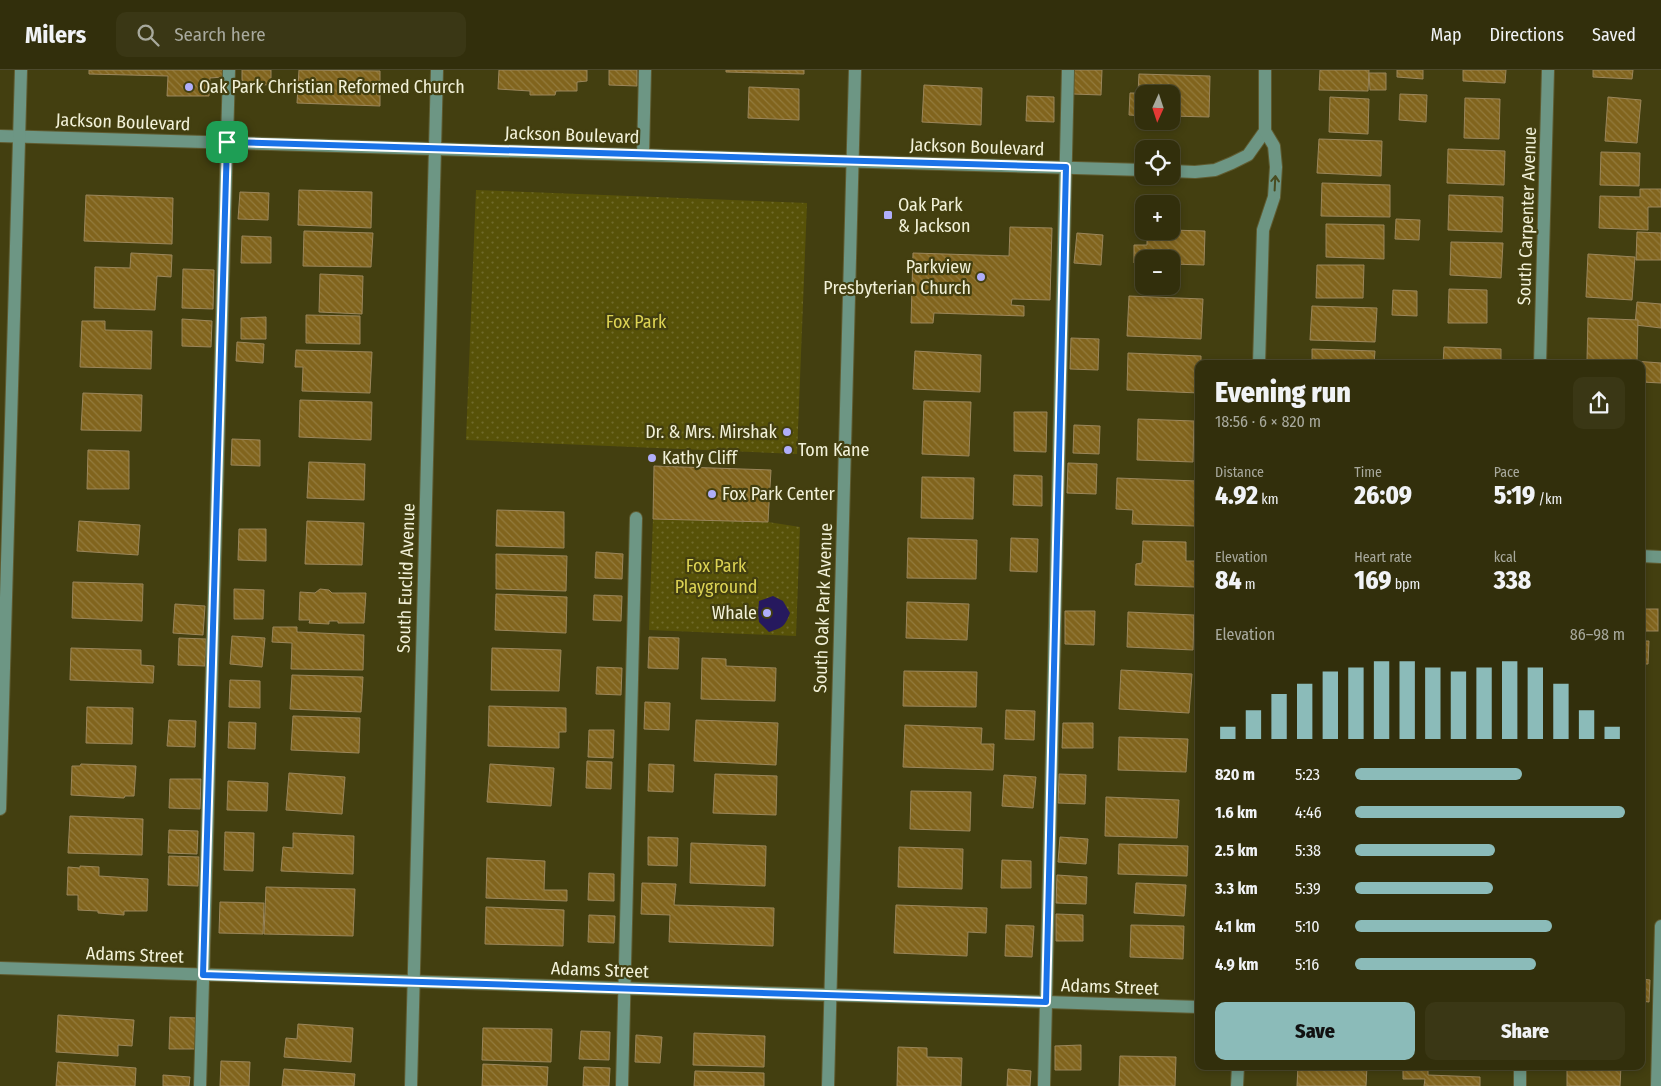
<!DOCTYPE html>
<html lang="en">
<head>
<meta charset="utf-8">
<style>
	:root { --surface:#322f0c; --page:#3a3715; --text:#f1f3f6; --muted:#a8a99d; --line:#4d4a2d; --accent:#8bbbb9 }
	body { margin:0; font-family:"Fira Sans Condensed",sans-serif; background:var(--page); color:var(--text); height:100vh; display:flex; flex-direction:column; font-size:19px; white-space:nowrap }
	* { box-sizing:border-box; margin:0 }
	p { font-size:16px; color:var(--muted) }
	.icon { flex:none; width:28px; height:28px; fill:none; stroke:currentColor; stroke-width:2; stroke-linecap:round; stroke-linejoin:round }
	.map { position:relative; flex:1; overflow:hidden }
	.sheet { position:absolute; left:1195px; top:290px; width:450px; height:710px; display:flex; flex-direction:column; background:var(--surface); border-radius:10px; box-shadow:0 2px 8px #0003,0 0 0 1px var(--line) }
	.sheet>* { flex:none }
	.needle { width:32px; rotate:183deg }
	.fabs { position:absolute; left:1135px; top:15px; display:grid; gap:10px }
	.fabs a { display:grid; place-items:center; width:45px; height:45px; border-radius:10px; background:var(--surface); box-shadow:0 2px 8px #0003,0 0 0 1px var(--line); font-size:25px }
	.pin { position:absolute; display:grid; place-items:center; width:42px; height:42px; color:#fff; margin:-21px; border-radius:10px; box-shadow:0 2px 8px #0006 }
	.round { display:grid; place-items:center; flex:none; width:52px; height:52px; border-radius:10px; background:var(--page) }
	.summary { display:flex; align-items:center; justify-content:space-between; height:85px; padding:0 20px }
	h1 { font-size:28px; font-weight:800; line-height:38px }
	.stats { display:grid; grid-template-columns:repeat(3,1fr); gap:8px; height:85px; padding:5px 20px }
	.stats div { display:grid; align-content:center }
	.stats b { font-size:25px; font-weight:800 }
	.stats small { font-size:14px; font-weight:400 }
	.stats p { font-size:14px }
	.chart { height:140px; padding:10px 20px }
	.chart p { display:flex; justify-content:space-between }
	.chart svg { width:100%; height:90px; margin-top:5px; stroke:var(--accent); stroke-width:6 }
	.primary-button { display:flex; gap:10px; margin-top:auto; padding:10px 20px }
	.primary-button a { flex:1; height:58px; border-radius:10px; background:var(--accent); color:#111; font-size:20px; font-weight:800; line-height:58px; text-align:center }
	.primary-button a+a { background:var(--page); color:var(--text) }
	ul { padding:0 20px; list-style:none; font-size:16px }
	li { display:grid; grid-template-columns:80px 60px 1fr; align-items:center; height:38px }
	li i { height:12px; border-radius:6px; background:var(--accent) }
	header { display:flex; align-items:center; gap:30px; box-sizing:border-box; height:70px; padding:0 25px; background:var(--surface); border-bottom:1px solid var(--line) }
	header strong { font-size:24px }
	nav { display:flex; gap:28px; margin-inline-start:auto; font-size:18px }
	.search { width:350px; height:45px; background:var(--page); display:flex; align-items:center; gap:12px; box-sizing:border-box; padding:0 18px; border-radius:10px; color:var(--muted); font-size:19px }
	.map>svg:first-child { display:block }
	.park { fill:url(#park-dots) }
	.water { fill:#26195e }
	.building { fill:url(#building-back-hatch); stroke:#9b865b }
	.lines { fill:none; stroke-linecap:round; stroke-linejoin:round }
	.minor-casing { stroke:#5f5b30; stroke-width:14 }
	.minor { stroke:#6d9684; stroke-width:12 }
	.oneway { stroke:#494c21 }
	.route-casing { stroke:#fff; stroke-width:10 }
	.route { stroke:#1a73e8; stroke-width:6 }
	.poi-dot { fill:#b0aefa; stroke:#433f10; stroke-width:2 }
	.labels { text-anchor:middle; stroke-width:4.5; stroke-linejoin:round; paint-order:stroke }
	.poi-label { font-size:18px; fill:#f2f1d8; stroke:#433f10; text-anchor:start }
	.street-label { font-size:18px; fill:#f2f1d8; stroke:#433f10 }
	.park-label { font-size:18px; fill:#ddd354; stroke:#433f10 }
</style>
</head>
<body>
<header>
<strong>Milers</strong>
<div class="search"><svg class="icon" aria-label="search" viewBox="0 0 24 24"><circle cx="10" cy="10" r="6"/><path d="M15 15l6 6"/></svg>Search here</div>
<nav><a>Map</a><a>Directions</a><a>Saved</a></nav>
</header>
<div class="map">
<svg width="1661" height="1016" viewBox="0 0 1661 1016">
	<defs>
		<pattern id="park-dots" width="8" height="8" patternUnits="userSpaceOnUse" patternTransform="scale(1.25)"><rect width="8" height="8" fill="#575208"/><path d="M2 2h.1M6 6h.1" fill="none" stroke="#706b2b" stroke-width="1.8" stroke-linecap="round"/></pattern>
		<pattern id="building-back-hatch" width="6" height="6" patternUnits="userSpaceOnUse" patternTransform="scale(1.25)"><rect width="6" height="6" fill="#81641d"/><path d="M-1 5l2 2M0 0l6 6M5-1l2 2" fill="none" stroke="#937b3d"/></pattern>
	</defs>
	<rect width="100%" height="100%" fill="#433f10"/>
	<!-- park -->
	<g class="park">
		<polygon points="476,120 807,133 797,384 466,370"/>
		<polygon points="653,449 768,452 800,457 796,566 649,560"/>
	</g>
	<!-- water -->
	<path class="water" d="M773,526L783,531L790,543C784,558 783,557 769,562L759,552L758,543L759,531Z"/>
	<!-- building -->
	<g class="building">
		<polygon points="89,0 223,0 223,7 210,8 209,26 167,26 168,6 89,4"/>
		<polygon points="242,0 271,0 271,15 242,14"/>
		<polygon points="299,0 380,1 380,36 297,33"/>
		<polygon points="499,0 587,0 587,11 577,12 577,21 556,21 555,25 530,25 530,21 498,19"/>
		<polygon points="609,0 637,0 637,16 609,15"/>
		<polygon points="726,0 804,0 804,4 726,2"/>
		<polygon points="1074,0 1102,0 1101,25 1073,24"/>
		<polygon points="1320,0 1369,0 1368,21 1319,20"/>
		<polygon points="1397,0 1423,0 1423,9 1397,7"/>
		<polygon points="1463,0 1506,0 1505,13 1463,11"/>
		<polygon points="1593,0 1633,0 1632,9 1593,7"/>
		<polygon points="1369,3 1386,3 1386,20 1370,20"/>
		<polygon points="1139,4 1210,6 1209,47 1171,46 1171,24 1144,24 1144,46 1129,45 1130,23 1138,23"/>
		<polygon points="924,15 982,18 981,55 922,52"/>
		<polygon points="749,17 799,19 799,50 748,48"/>
		<polygon points="1400,24 1427,25 1426,52 1399,50"/>
		<polygon points="1027,26 1054,27 1054,52 1026,51"/>
		<polygon points="1330,27 1369,29 1368,64 1329,62"/>
		<polygon points="1608,27 1641,30 1637,73 1605,71"/>
		<polygon points="1465,28 1500,29 1499,69 1464,68"/>
		<polygon points="1319,69 1382,71 1381,106 1317,103"/>
		<polygon points="1448,79 1505,81 1504,115 1447,113"/>
		<polygon points="1601,82 1640,83 1639,116 1600,115"/>
		<polygon points="1322,113 1390,115 1390,147 1321,146"/>
		<polygon points="1640,119 1661,119 1661,137 1648,137 1648,160 1599,158 1600,126 1640,127"/>
		<polygon points="299,120 372,122 371,158 298,155"/>
		<polygon points="240,122 269,123 268,150 238,149"/>
		<polygon points="86,125 173,128 172,174 84,171"/>
		<polygon points="1449,125 1503,127 1502,162 1448,160"/>
		<polygon points="1396,149 1420,150 1419,170 1395,169"/>
		<polygon points="1326,154 1384,155 1384,189 1326,187"/>
		<polygon points="1010,157 1052,158 1050,230 1012,229 1011,235 1024,236 1024,246 934,243 933,253 911,253 913,183 1009,186"/>
		<polygon points="1171,160 1205,161 1204,195 1171,194 1171,189 1144,189 1144,193 1134,193 1134,175 1147,175 1147,161"/>
		<polygon points="304,161 373,163 371,197 303,196"/>
		<polygon points="1637,162 1661,163 1661,190 1636,190"/>
		<polygon points="1077,163 1103,165 1101,195 1074,193"/>
		<polygon points="242,166 271,167 271,193 241,193"/>
		<polygon points="1451,172 1503,173 1501,208 1450,205"/>
		<polygon points="131,183 172,185 171,207 157,206 155,240 94,238 95,197 130,198"/>
		<polygon points="1588,184 1635,187 1632,230 1586,227"/>
		<polygon points="1317,195 1364,195 1363,228 1316,228"/>
		<polygon points="183,199 214,200 213,239 182,238"/>
		<polygon points="320,204 363,206 362,244 319,242"/>
		<polygon points="1449,219 1487,220 1487,253 1448,253"/>
		<polygon points="1393,220 1417,221 1417,246 1392,245"/>
		<polygon points="1129,226 1203,229 1201,269 1127,266"/>
		<polygon points="1637,232 1661,234 1661,258 1635,255"/>
		<polygon points="1312,236 1377,238 1375,272 1310,270"/>
		<polygon points="306,245 360,246 360,274 306,273"/>
		<polygon points="266,247 266,269 241,269 241,248"/>
		<polygon points="1588,248 1638,250 1637,291 1587,290"/>
		<polygon points="182,249 212,251 211,277 182,276"/>
		<polygon points="82,251 105,251 105,260 152,261 151,299 80,297"/>
		<polygon points="1071,268 1099,269 1098,300 1070,299"/>
		<polygon points="237,272 264,274 263,293 236,291"/>
		<polygon points="1444,277 1501,279 1501,294 1443,294"/>
		<polygon points="1312,279 1375,281 1374,294 1312,294"/>
		<polygon points="296,280 372,282 370,323 302,321 303,297 295,297"/>
		<polygon points="915,281 981,285 980,322 913,319"/>
		<polygon points="1128,283 1201,286 1201,294 1199,294 1199,323 1127,320"/>
		<polygon points="1634,291 1661,293 1661,313 1641,312 1641,294 1634,294"/>
		<polygon points="83,323 142,325 141,361 81,360"/>
		<polygon points="300,330 372,332 371,370 299,367"/>
		<polygon points="924,331 971,332 969,386 922,384"/>
		<polygon points="1014,342 1047,342 1046,382 1014,381"/>
		<polygon points="1138,349 1194,351 1193,392 1137,390"/>
		<polygon points="1074,355 1100,356 1099,384 1073,383"/>
		<polygon points="232,369 260,370 260,396 231,395"/>
		<polygon points="88,380 129,381 129,419 87,419"/>
		<polygon points="309,392 365,394 364,430 307,428"/>
		<polygon points="1068,393 1097,394 1096,424 1067,423"/>
		<polygon points="654,396 771,400 768,452 653,449"/>
		<polygon points="1014,405 1042,406 1042,436 1013,435"/>
		<polygon points="922,407 974,408 973,449 921,448"/>
		<polygon points="1117,408 1197,411 1195,456 1132,454 1133,440 1116,439"/>
		<polygon points="497,440 564,442 564,478 496,476"/>
		<polygon points="79,451 140,455 138,485 77,481"/>
		<polygon points="307,451 364,453 362,495 305,494"/>
		<polygon points="239,459 266,459 266,491 238,490"/>
		<polygon points="908,468 977,470 976,509 907,508"/>
		<polygon points="1011,468 1038,469 1037,502 1010,501"/>
		<polygon points="1143,471 1186,472 1186,491 1196,491 1195,517 1135,515 1136,494 1142,493"/>
		<polygon points="596,482 623,484 622,509 595,508"/>
		<polygon points="496,484 567,486 566,521 496,519"/>
		<polygon points="73,512 143,514 142,551 72,548"/>
		<polygon points="234,519 264,520 263,549 234,549"/>
		<polygon points="320,519 329,520 332,523 366,523 364,553 338,553 338,551 329,551 329,554 309,553 310,550 299,550 300,522 315,523"/>
		<polygon points="496,524 567,527 566,563 495,560"/>
		<polygon points="594,525 622,526 621,551 593,550"/>
		<polygon points="907,532 969,534 967,570 906,568"/>
		<polygon points="175,534 205,536 203,565 173,563"/>
		<rect x="1641" y="539" width="17" height="22"/>
		<polygon points="1065,541 1095,541 1094,575 1065,574"/>
		<polygon points="1128,542 1194,545 1193,580 1127,577"/>
		<polygon points="273,557 297,557 297,562 364,565 363,600 291,599 292,573 272,572"/>
		<polygon points="232,566 265,568 262,597 230,594"/>
		<polygon points="649,567 679,568 678,599 648,598"/>
		<polygon points="179,568 206,569 205,596 178,595"/>
		<polygon points="1641,571 1649,571 1648,594 1641,594"/>
		<polygon points="71,578 141,580 141,595 154,596 153,613 70,610"/>
		<polygon points="492,578 561,580 559,621 491,620"/>
		<polygon points="702,588 726,589 726,596 776,598 775,631 701,629"/>
		<polygon points="597,597 622,598 621,625 596,624"/>
		<polygon points="1121,600 1192,604 1189,643 1119,639"/>
		<polygon points="904,601 977,602 976,637 903,636"/>
		<polygon points="292,605 363,607 361,642 290,639"/>
		<polygon points="230,610 260,611 260,638 229,637"/>
		<polygon points="645,632 670,633 669,660 644,659"/>
		<polygon points="489,636 566,638 566,662 559,662 559,678 488,676"/>
		<polygon points="87,637 133,638 132,674 86,673"/>
		<polygon points="1006,640 1035,641 1034,670 1005,669"/>
		<polygon points="293,646 360,648 359,683 291,680"/>
		<polygon points="169,650 196,651 195,677 167,676"/>
		<polygon points="696,650 778,653 776,695 694,691"/>
		<polygon points="229,652 256,653 255,679 228,678"/>
		<polygon points="1063,653 1093,653 1093,678 1062,678"/>
		<polygon points="905,655 982,658 981,674 994,674 993,700 903,697"/>
		<polygon points="589,660 614,660 613,688 588,687"/>
		<polygon points="1119,667 1188,669 1186,702 1118,700"/>
		<polygon points="587,691 612,692 611,719 586,718"/>
		<polygon points="81,694 136,696 134,726 125,726 124,728 71,725 72,696 80,696"/>
		<polygon points="490,694 554,698 551,736 487,732"/>
		<polygon points="649,694 674,695 673,722 648,721"/>
		<polygon points="289,703 345,707 342,744 286,740"/>
		<polygon points="715,704 777,706 776,745 713,743"/>
		<polygon points="1059,704 1086,705 1085,734 1058,733"/>
		<polygon points="1004,705 1036,707 1033,738 1002,736"/>
		<polygon points="170,709 201,709 200,739 169,738"/>
		<polygon points="228,711 268,713 267,741 227,740"/>
		<polygon points="911,721 971,722 970,761 910,759"/>
		<polygon points="1106,727 1179,730 1177,768 1105,766"/>
		<polygon points="70,746 143,749 142,785 68,783"/>
		<polygon points="169,760 198,761 197,784 168,783"/>
		<polygon points="225,762 254,763 253,801 224,800"/>
		<polygon points="293,763 354,766 353,804 281,801 283,777 293,778"/>
		<polygon points="648,767 678,768 677,796 648,795"/>
		<polygon points="1060,767 1088,769 1086,794 1058,792"/>
		<polygon points="691,773 766,776 765,816 690,813"/>
		<polygon points="1119,774 1188,776 1187,806 1118,804"/>
		<polygon points="899,777 963,779 962,819 898,817"/>
		<polygon points="169,786 199,787 198,816 168,815"/>
		<polygon points="487,788 545,791 544,820 567,820 567,831 486,828"/>
		<polygon points="1002,790 1031,791 1031,818 1001,818"/>
		<polygon points="80,796 99,797 99,806 148,809 147,841 124,841 124,845 98,843 98,841 78,840 78,825 67,825 68,797 80,798"/>
		<polygon points="589,803 614,804 614,831 588,830"/>
		<polygon points="1057,805 1087,807 1086,834 1056,833"/>
		<polygon points="642,813 676,814 674,835 774,838 773,876 669,872 670,845 641,844"/>
		<polygon points="1136,813 1186,815 1184,846 1134,843"/>
		<polygon points="266,817 355,819 353,866 264,864"/>
		<polygon points="220,832 264,833 263,864 219,863"/>
		<polygon points="896,835 987,838 986,863 968,862 967,886 894,883"/>
		<polygon points="486,837 564,840 563,876 485,874"/>
		<polygon points="1056,844 1083,845 1083,871 1056,871"/>
		<polygon points="589,845 615,846 614,873 588,872"/>
		<polygon points="1006,855 1034,856 1032,887 1005,886"/>
		<polygon points="1131,855 1184,856 1183,889 1130,887"/>
		<polygon points="1641,909 1650,910 1649,932 1641,931"/>
		<polygon points="58,945 134,950 132,976 118,975 118,986 56,982"/>
		<polygon points="170,947 197,948 196,979 169,979"/>
		<polygon points="298,954 353,958 351,992 284,987 286,968 297,969"/>
		<polygon points="483,958 552,959 551,992 482,990"/>
		<polygon points="581,961 610,962 609,990 579,989"/>
		<polygon points="694,963 765,966 764,997 693,995"/>
		<polygon points="636,965 662,967 660,993 635,992"/>
		<polygon points="1081,975 1081,1000 1055,1000 1055,976"/>
		<polygon points="898,977 927,978 927,987 962,988 961,1016 897,1016"/>
		<polygon points="1120,986 1176,987 1175,1016 1119,1016"/>
		<polygon points="221,991 250,992 249,1016 220,1016"/>
		<polygon points="58,992 136,998 135,1016 56,1016"/>
		<polygon points="483,994 548,997 547,1016 482,1016"/>
		<polygon points="1298,996 1367,996 1366,1016 1297,1016"/>
		<polygon points="1403,996 1428,996 1428,1005 1480,1007 1480,1016 1424,1016 1425,1009 1403,1009"/>
		<polygon points="1567,996 1621,996 1620,1016 1567,1016"/>
		<polygon points="584,997 610,998 609,1016 583,1016"/>
		<polygon points="284,999 355,1004 354,1016 282,1016"/>
		<polygon points="1008,999 1031,1001 1030,1016 1007,1016"/>
		<polygon points="695,1001 764,1003 764,1016 694,1016"/>
		<polygon points="163,1005 190,1007 189,1016 163,1016"/>
	</g>
	<g class="lines">
		<!-- minor casing -->
		<g class="minor-casing">
			<g id="minor">
				<polyline points="0,66 1144,100"/>
				<polyline points="643,85 645,0"/>
				<polyline points="1171,101 1195,102 1215,100 1232,93 1248,85 1265,61"/>
				<polyline points="1259,294 1263,160 1274,127 1276,97 1274,76 1265,61 1265,0"/>
				<polyline points="1540,294 1548,0"/>
				<polyline points="1641,486 1661,487"/>
				<polyline points="0,739 21,0"/>
				<polyline points="0,898 1199,937"/>
				<polyline points="200,1016 229,0"/>
				<polyline points="411,1016 437,0"/>
				<polyline points="622,1016 636,448"/>
				<polyline points="828,1016 855,0"/>
				<polyline points="1044,1016 1068,0"/>
				<polyline points="1237,1016 1238,996"/>
				<polyline points="1520,1016 1520,996"/>
				<polyline points="1657,1016 1661,856"/>
			</g>
		</g>
		<!-- minor -->
		<use href="#minor" class="minor"/>
	</g>
	<!-- one-way arrows -->
	<defs><path id="oneway-shaft" d="M-6 0H5M1.5-3L5.5 0L1.5 3" fill="none" stroke-width="1.6" stroke-linecap="round" stroke-linejoin="round" transform="scale(1.25)"/></defs>
	<use class="oneway" href="#oneway-shaft" transform="translate(1275 113) rotate(-87)"/>
	<g class="lines">
		<!-- route casing -->
		<g class="route-casing">
			<polygon id="route" points="227,72 1066,97 1046,932 203,905"/>
		</g>
		<!-- route -->
		<use href="#route" class="route"/>
	</g>
	<!-- markers -->
	<g class="poi-dot">
		<circle cx="189" cy="17" r="5"/>
		<rect x="883" y="140" width="10" height="10" rx="2.5"/>
		<circle cx="981" cy="207" r="5"/>
		<circle cx="787" cy="362" r="5"/>
		<circle cx="788" cy="380" r="5"/>
		<circle cx="652" cy="388" r="5"/>
		<circle cx="712" cy="424" r="5"/>
		<circle cx="767" cy="543" r="5"/>
	</g>
	<g class="labels">
		<!-- poi labels -->
		<g class="poi-label">
			<text x="199" y="23">Oak Park Christian Reformed Church</text>
			<text x="898" y="141">Oak Park<tspan x="898" dy="21">&amp; Jackson</tspan></text>
			<text x="971" y="203" text-anchor="end">Parkview<tspan x="971" dy="21">Presbyterian Church</tspan></text>
			<text x="777" y="368" text-anchor="end">Dr. &amp; Mrs. Mirshak</text>
			<text x="798" y="386">Tom Kane</text>
			<text x="662" y="394">Kathy Cliff</text>
			<text x="722" y="430">Fox Park Center</text>
			<text x="757" y="549" text-anchor="end">Whale</text>
		</g>
		<!-- street labels -->
		<g class="street-label">
			<text transform="translate(123 52) rotate(2)" y="6">Jackson Boulevard</text>
			<text transform="translate(572 65) rotate(2)" y="6">Jackson Boulevard</text>
			<text transform="translate(977 77) rotate(2)" y="6">Jackson Boulevard</text>
			<text transform="translate(1527 146) rotate(-88)" y="6">South Carpenter Avenue</text>
			<text transform="translate(406 508) rotate(-88)" y="6">South Euclid Avenue</text>
			<text transform="translate(823 538) rotate(-88)" y="6">South Oak Park Avenue</text>
			<text transform="translate(135 885) rotate(2)" y="6">Adams Street</text>
			<text transform="translate(600 900) rotate(2)" y="6">Adams Street</text>
			<text transform="translate(1110 917) rotate(2)" y="6">Adams Street</text>
		</g>
		<!-- park labels -->
		<g class="park-label">
			<text x="636" y="258">Fox Park</text>
			<text x="716" y="502">Fox Park<tspan x="716" dy="21">Playground</tspan></text>
		</g>
	</g>
</svg>
<div class="fabs">
<a><svg class="needle" viewBox="-14 -14 28 28"><path d="M0-13l5 13h-10z" fill="#e53935"/><path d="M0 13l5-13h-10z" fill="#a8a99d"/></svg></a>
<a><svg class="icon" aria-label="locate" viewBox="0 0 24 24"><circle cx="12" cy="12" r="6"/><path d="M12 2v4M12 18v4M2 12h4M18 12h4"/></svg></a>
<a>+</a>
<a>−</a>
</div>
<div class="pin" style="left:227px;top:72px;background:#1e9e55"><svg class="icon" aria-label="arrive" viewBox="0 0 24 24"><path d="M6 21V4h12l-3 4 3 4H6"/></svg></div>
<section class="sheet">
<div class="summary"><div><h1>Evening run</h1><p>18:56 · 6 × 820 m</p></div><a class="round"><svg class="icon" aria-label="share" viewBox="0 0 24 24"><path d="M12 15V3M7 8l5-5 5 5M5 13v7h14v-7"/></svg></a></div>
<div class="stats">
<div><p>Distance</p><b>4.92<small> km</small></b></div>
<div><p>Time</p><b>26:09</b></div>
<div><p>Pace</p><b>5:19<small> /km</small></b></div>
</div>
<div class="stats">
<div><p>Elevation</p><b>84<small> m</small></b></div>
<div><p>Heart rate</p><b>169<small> bpm</small></b></div>
<div><p>kcal</p><b>338</b></div>
</div>
<div class="chart"><p><span>Elevation</span>86–98 m</p>
<svg viewBox="0 0 160 44" preserveAspectRatio="none"><path d="M5 44V38M15 44V30M25 44V22M35 44V17M45 44V11M55 44V9M65 44V6M75 44V6M85 44V9M95 44V11M105 44V9M115 44V6M125 44V9M135 44V17M145 44V30M155 44V38"/></svg>
</div>
<ul>
<li><b>820 m</b>5:23<i style="width:62%"></i></li>
<li><b>1.6 km</b>4:46<i style="width:100%"></i></li>
<li><b>2.5 km</b>5:38<i style="width:52%"></i></li>
<li><b>3.3 km</b>5:39<i style="width:51%"></i></li>
<li><b>4.1 km</b>5:10<i style="width:73%"></i></li>
<li><b>4.9 km</b>5:16<i style="width:67%"></i></li>
</ul>
<div class="primary-button"><a>Save</a><a>Share</a></div>
</section>
</div>
</body>
</html>
